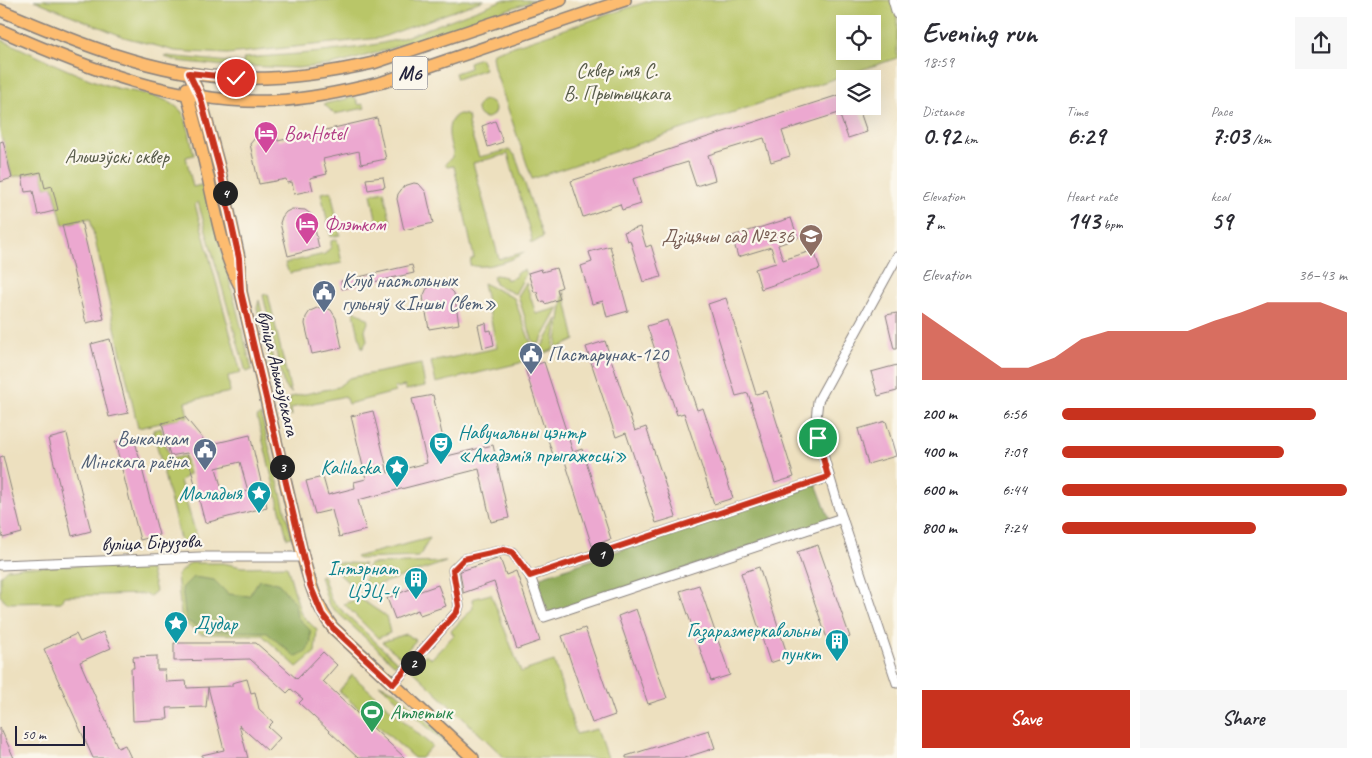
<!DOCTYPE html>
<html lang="en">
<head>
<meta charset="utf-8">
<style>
	:root { --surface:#fff; --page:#f7f7f7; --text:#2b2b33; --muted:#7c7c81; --accent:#c8321e }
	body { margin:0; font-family:Caveat,sans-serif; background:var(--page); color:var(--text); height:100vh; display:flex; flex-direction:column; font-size:19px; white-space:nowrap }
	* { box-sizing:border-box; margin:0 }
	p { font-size:16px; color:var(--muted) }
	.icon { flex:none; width:28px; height:28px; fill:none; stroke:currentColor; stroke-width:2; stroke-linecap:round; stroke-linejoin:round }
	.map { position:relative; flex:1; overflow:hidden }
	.drawer { display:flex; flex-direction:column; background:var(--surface); width:475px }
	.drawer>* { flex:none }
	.buttons { position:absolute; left:836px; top:15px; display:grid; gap:10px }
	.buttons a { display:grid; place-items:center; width:45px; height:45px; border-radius:0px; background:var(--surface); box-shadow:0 5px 20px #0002; font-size:25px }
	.scale { position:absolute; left:15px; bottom:12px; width:70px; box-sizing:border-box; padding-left:5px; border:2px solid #22223b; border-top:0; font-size:14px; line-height:18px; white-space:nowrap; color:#22223b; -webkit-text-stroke:4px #fbf7ec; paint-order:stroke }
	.pin { position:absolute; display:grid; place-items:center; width:42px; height:42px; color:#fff; margin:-21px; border:2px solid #fff; border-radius:50%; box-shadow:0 1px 5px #0007 }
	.km { position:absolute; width:25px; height:25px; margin:-12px; border-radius:50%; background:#222; color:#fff; font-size:14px; line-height:25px; text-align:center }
	.round { display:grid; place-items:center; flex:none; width:52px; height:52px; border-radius:0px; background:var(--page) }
	.overview { display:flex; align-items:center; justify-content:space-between; height:85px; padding:0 25px }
	h1 { font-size:28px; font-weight:700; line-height:38px }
	.metrics { display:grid; grid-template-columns:repeat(3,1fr); gap:8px; height:85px; padding:5px 25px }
	.metrics div { display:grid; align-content:center }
	.metrics b { font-size:25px; font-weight:700 }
	.metrics small { font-size:14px; font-weight:400 }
	.metrics p { font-size:14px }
	.chart { height:140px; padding:10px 25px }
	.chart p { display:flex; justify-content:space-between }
	.chart svg { width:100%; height:90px; margin-top:5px; fill:var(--accent); opacity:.7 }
	.primary-button { display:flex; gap:10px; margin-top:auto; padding:10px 25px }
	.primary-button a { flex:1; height:58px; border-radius:0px; background:var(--accent); color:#fff; font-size:20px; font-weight:700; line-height:58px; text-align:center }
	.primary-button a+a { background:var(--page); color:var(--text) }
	ul { padding:0 25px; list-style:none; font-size:16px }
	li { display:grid; grid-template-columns:80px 60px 1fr; align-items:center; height:38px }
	li i { height:12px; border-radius:6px; background:var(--accent) }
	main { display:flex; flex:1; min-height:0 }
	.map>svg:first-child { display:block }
	.green { fill:#b9c667; stroke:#6e7451; fill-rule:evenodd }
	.forest { fill:#92ab5c; stroke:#5a664c }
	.building { fill:#eca8d0; fill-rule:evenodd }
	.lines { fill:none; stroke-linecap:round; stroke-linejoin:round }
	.minor-casing { stroke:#88817d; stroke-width:11 }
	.major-casing { stroke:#88817d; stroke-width:14 }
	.minor { stroke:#fff; stroke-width:9 }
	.major { stroke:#fdbc6f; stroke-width:11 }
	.route-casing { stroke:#fff; stroke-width:10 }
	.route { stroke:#c8321e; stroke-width:6 }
	.labels { text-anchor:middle; stroke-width:4.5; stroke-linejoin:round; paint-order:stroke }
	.shield { fill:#fbf7ec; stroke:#636270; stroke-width:1 }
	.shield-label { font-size:19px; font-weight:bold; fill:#22223b }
	.park-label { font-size:20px; fill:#575b4a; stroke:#fbf7ec }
	.hotel-label { font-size:20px; fill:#b23c85; stroke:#fbf7ec; text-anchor:start }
	.education-label { font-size:20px; fill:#785e54; stroke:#fbf7ec; text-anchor:end }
	.service-label { font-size:20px; fill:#4e5e75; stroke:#fbf7ec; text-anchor:start }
	.street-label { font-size:20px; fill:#22223b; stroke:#fbf7ec }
	.culture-label { font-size:20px; fill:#0d838f; stroke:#fbf7ec; text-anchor:end }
	.leisure-label { font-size:20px; fill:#27864d; stroke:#fbf7ec; text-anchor:start }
</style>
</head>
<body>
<main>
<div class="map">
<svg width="897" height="758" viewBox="0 0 897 758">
	<rect width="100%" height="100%" fill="#fbf7ec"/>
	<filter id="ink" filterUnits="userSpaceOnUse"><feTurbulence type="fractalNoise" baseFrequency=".02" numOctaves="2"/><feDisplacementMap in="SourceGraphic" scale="10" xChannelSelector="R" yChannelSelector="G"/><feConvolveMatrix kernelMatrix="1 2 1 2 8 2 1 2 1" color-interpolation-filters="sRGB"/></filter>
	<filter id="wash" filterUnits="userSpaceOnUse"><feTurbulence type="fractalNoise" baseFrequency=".0096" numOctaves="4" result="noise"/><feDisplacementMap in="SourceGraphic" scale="20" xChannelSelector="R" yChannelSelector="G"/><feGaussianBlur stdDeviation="1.12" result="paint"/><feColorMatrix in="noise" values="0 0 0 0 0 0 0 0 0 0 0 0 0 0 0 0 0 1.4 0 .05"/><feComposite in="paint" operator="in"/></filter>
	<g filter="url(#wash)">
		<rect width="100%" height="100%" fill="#ede0bf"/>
		<!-- green -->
		<g class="green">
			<polygon points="34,0 484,0 380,38 227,54 175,51 124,37"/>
			<path d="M503,0H536L389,49L348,61L330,65L297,68L242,66L244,58C296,54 350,52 400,39Z"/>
			<path d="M652,0H897V58L532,179L494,68L492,56L493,53ZM845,24H872V51H845Z"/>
			<path d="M0,39C36,55 72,74 109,86C132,93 164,93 181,111C188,119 191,144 194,155L186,157L193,187L205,184L252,370L246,372L198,202L195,204L241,373L228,376L230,392L185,402L188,417L138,428L90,218L63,225L53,187H45L41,172L12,177L0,131Z"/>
			<polygon points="167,56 230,62 235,67 177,61 165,57"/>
			<polygon points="480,58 485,69 457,79 455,73 470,68 469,62"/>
			<polygon points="355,97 359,105 363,104 365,108 334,114 324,104"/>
			<circle cx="486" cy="109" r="9"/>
			<path d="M459,114C466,114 471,116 468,124L479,157L509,150L515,155L543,237L533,243L530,242L532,239L508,154L473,163L499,259L525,252C514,260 482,270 470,265L471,259L474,258L454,166L447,167L445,164L452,157L453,153C449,140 444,121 459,114Z"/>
			<polygon points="331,191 340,235 331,237 321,193"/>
			<polygon points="384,191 391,224 378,227 371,194"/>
			<polygon points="337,239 342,263 290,273 288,271 285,263 325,254 331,247 331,241"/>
			<polygon points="524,270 526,274 515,294 495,284 493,276 496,275 505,277 506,280 516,277 516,273"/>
			<polygon points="483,283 514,298 531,344 537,348 520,363 436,383 431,362 497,348"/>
			<polygon points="526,283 536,314 559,308 539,344 533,342 518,296"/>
			<polygon points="564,291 575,340 556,349"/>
			<polygon points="268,294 291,393 292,393 284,386 263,295"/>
			<polygon points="259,300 284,406 280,406 257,308"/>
			<polygon points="353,309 369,320 365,330 367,341 362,349"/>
			<polygon points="558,319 553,350 529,359 541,348"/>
			<polygon points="421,364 425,386 406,390 405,386 394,388 395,392 348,404 345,396 291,408 292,416 289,414 288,405 291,397 338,387 349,378"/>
			<polygon points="261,415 292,537 287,538 257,417"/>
			<polygon points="161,428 170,459 185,456 189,474 180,481 197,538 196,547 182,547 153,430"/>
			<polygon points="430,538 419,557 358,559 356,557"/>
			<polygon points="331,562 364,564 357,590 330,566"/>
			<polygon points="446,562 362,590 369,564"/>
			<polygon points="190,563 223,563 242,567 287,566 301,614 317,630 315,652 297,667 262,635 201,634 189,626 182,624 177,575"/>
			<polygon points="144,564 150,568 156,591 150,596 145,594 64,596 61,602 8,603 0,596 0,576 7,569 22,567"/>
			<polygon points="323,575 331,600 398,663 394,664 329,605 320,576"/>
			<polygon points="491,594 521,672 554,661 576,734 597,729 607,758 505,758 412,670 426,654 431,659 454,635 451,631 473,608 472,599"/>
			<polygon points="359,598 386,616 390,633 378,638 344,604"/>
			<polygon points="406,634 416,640 401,657 382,642"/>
			<polygon points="352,675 432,746 421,758 414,758 339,691"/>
			<polygon points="379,684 395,691 444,737 445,743"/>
		</g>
		<!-- forest -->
		<g class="forest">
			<polygon points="816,484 830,520 549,614 535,579"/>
			<polygon points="193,577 214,580 228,594 249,596 259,580 278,583 295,603 297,617 310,630 311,643 306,652 296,657 266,632 208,631 186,621 182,588"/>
		</g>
		<g id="blocks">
			<!-- building -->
			<g class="building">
				<polygon points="845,93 845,106 858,106 867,132 848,138 839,113 782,131 790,156 771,162 764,138 708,155 715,180 696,186 688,162 633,179 641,204 622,210 620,204 583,217 571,181"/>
				<polygon points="377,118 386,159 361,164 359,151 323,159 327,174 310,178 313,190 294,194 292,182 287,183 286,179 259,184 250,144 255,138 276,133 278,141"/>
				<polygon points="495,121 503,142 488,147 482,126"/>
				<polygon points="3,141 12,178 0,182 0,142"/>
				<polygon points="41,172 45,188 52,186 58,210 38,215 33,191 25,192 22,176"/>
				<polygon points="383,177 385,187 368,190 366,179"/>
				<polygon points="414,183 419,184 426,192 433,223 404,230 397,199 398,194 404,186"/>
				<polygon points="292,209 305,210 312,215 319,248 288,256 280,223 282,217 286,212"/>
				<polygon points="791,218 798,238 778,245 783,260 814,250 820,269 761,289 755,269 776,263 771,247 738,257 732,236"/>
				<polygon points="81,221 104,319 86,323 62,225"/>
				<polygon points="640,227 646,247 651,245 661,277 643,282 630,240 627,241 624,232"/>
				<polygon points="610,246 628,311 607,317 603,301 592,304 581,266 592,262 589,252"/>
				<polygon points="412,265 414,273 342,289 341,281"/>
				<polygon points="556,268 562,287 557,289 560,299 545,304 544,301 540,302 537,292 534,292 528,273 541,269 542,272"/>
				<polygon points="436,284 445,284 454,293 459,324 429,329 423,297 427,288"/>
				<polygon points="726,298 756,394 767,391 794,477 775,483 748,393 736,396 708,304"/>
				<polygon points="324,307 331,310 336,318 342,348 312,354 305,324 306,317 310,311 317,308"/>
				<polygon points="897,313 897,349 894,349 886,315"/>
				<polygon points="667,320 697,410 703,408 733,498 714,504 684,413 677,415 647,326"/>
				<polygon points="486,323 487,331 491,330 494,345 483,348 478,325"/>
				<polygon points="110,339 128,413 109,417 91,344"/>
				<polygon points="605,341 635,431 646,427 676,517 656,523 626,433 616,437 586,347"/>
				<polygon points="544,362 573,452 582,449 611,539 592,546 563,455 554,458 525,369"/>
				<polygon points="897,365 897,391 878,396 871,372"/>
				<polygon points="433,395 447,456 493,445 509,518 491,522 479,469 358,500 366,530 339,537 332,510 315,514 306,481 323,477 328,495 355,488 354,482 366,479 351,416 373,411 388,473 427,463 412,399"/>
				<path d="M185,417L208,445L250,435L267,507L205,523L187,453L170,456L162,423ZM240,462L248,491L224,497L216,468Z"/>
				<polygon points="886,421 896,456 868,464 858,429"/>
				<polygon points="67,434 91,531 72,536 48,439"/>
				<polygon points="134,437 159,535 140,540 115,442"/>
				<polygon points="3,456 22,533 3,538 0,526 0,457"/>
				<polygon points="818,545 850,637 829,644 797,552"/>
				<polygon points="500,558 506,575 516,571 540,641 517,649 494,582 463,593 463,591 460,572 461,571"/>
				<polygon points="759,567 788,657 770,663 741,573"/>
				<polygon points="438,585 446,606 420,615 418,610 395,619 387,598 413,588 415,593"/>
				<polygon points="699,585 730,675 711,681 680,591"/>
				<polygon points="636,609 667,698 648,704 618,616"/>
				<polygon points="585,628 615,715 592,723 562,636"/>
				<polygon points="103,632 111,648 80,662 118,748 125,745 131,758 93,758 44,649 76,634 80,642"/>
				<polygon points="174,643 256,643 297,679 323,652 337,665 323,681 405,758 358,758 299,703 303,699 291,689 287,693 250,659 174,661"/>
				<polygon points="157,656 157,670 165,670 166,682 186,681 187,688 232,686 232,683 247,679 251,693 255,692 259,709 273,722 268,727 280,738 268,751 239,725 248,758 202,758 202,755 224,750 208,687 206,707 167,708 168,719 133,721 131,668 134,668 133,657"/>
				<polygon points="0,727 14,758 0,758"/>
				<polygon points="709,730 715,748 684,758 626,758 626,756"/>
			</g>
		</g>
	</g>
	<g filter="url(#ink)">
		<use href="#blocks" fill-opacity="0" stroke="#88817d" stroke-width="1"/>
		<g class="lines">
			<!-- minor casing -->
			<g class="minor-casing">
				<g id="minor">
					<polyline points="893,0 897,14"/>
					<polyline points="897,257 818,401 816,419 818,438 839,509 897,683"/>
					<polyline points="0,565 200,557 303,557"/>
					<polyline points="530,576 829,477"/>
					<polyline points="393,684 457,612 459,606 453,570 464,559 504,550 512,552 530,576 544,617 842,518"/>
				</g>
			</g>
			<!-- major casing -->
			<g class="major-casing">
				<g id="major">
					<path d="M0,10C75,42 154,75 237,78C283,80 329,73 373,63L561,0"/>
					<path d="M0,30C86,68 178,105 274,101C311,99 347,91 383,82L625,0"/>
					<path d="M189,73L200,96L219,167L239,258L241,292L303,557C310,583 316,606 333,628L473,758"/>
					<path d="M187,88V94C194,121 202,149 208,177C216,213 222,251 239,284"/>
				</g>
			</g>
			<!-- minor -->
			<use href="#minor" class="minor"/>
			<!-- major -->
			<use href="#major" class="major"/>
		</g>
	</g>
	<g class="lines" filter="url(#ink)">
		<!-- route casing -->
		<g class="route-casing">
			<polyline id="route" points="236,78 189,73 200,96 219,167 239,258 241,292 310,585 322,614 333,628 393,684 457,612 459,606 453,570 464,559 504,550 512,552 530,576 828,477 818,438"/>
		</g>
		<!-- route -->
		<use href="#route" class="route"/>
	</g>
	<!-- icons -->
	<defs>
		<g id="hotel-pin" transform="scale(1.25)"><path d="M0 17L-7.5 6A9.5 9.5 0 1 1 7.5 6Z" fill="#d1479c" stroke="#fbf7ec"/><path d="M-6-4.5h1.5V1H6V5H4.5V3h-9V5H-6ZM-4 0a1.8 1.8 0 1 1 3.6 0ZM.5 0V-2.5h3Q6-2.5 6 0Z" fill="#fff"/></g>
		<g id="school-pin" transform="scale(1.25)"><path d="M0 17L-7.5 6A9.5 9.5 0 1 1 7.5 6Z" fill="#8d6e63" stroke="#fbf7ec"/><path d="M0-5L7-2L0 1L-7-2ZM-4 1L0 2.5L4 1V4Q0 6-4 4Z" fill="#fff"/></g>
		<g id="civic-pin" transform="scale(1.25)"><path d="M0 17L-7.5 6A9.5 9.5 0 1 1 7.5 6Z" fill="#5c6f8a" stroke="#fbf7ec"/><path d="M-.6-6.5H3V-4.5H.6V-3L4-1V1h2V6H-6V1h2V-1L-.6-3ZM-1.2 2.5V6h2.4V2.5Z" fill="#fff"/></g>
		<g id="theatre-pin" transform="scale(1.25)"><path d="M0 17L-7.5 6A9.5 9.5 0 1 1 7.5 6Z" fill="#0f9aa8" stroke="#fbf7ec"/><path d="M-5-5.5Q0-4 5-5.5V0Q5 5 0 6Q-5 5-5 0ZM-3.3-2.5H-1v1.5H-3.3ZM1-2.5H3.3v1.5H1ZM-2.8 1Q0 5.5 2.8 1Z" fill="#fff"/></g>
		<g id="sight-pin" transform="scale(1.25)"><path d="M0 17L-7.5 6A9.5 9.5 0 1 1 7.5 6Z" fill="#0f9aa8" stroke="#fbf7ec"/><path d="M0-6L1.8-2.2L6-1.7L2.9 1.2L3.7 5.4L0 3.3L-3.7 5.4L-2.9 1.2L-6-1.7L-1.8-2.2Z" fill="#fff"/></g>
		<g id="building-pin" transform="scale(1.25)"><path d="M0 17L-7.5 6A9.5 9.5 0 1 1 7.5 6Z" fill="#0f9aa8" stroke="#fbf7ec"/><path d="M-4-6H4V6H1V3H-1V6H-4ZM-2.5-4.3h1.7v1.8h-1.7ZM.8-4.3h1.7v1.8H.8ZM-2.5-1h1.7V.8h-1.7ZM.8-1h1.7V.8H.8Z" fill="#fff"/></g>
		<g id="stadium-pin" transform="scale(1.25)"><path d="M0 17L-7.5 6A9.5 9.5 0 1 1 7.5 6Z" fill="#2e9e5b" stroke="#fbf7ec"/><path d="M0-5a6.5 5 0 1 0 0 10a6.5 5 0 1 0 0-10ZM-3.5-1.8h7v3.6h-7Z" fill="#fff"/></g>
	</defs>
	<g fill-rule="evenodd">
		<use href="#hotel-pin" x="266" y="133"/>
		<use href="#hotel-pin" x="307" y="224"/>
		<use href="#school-pin" x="811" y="236"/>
		<use href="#civic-pin" x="324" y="292"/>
		<use href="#civic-pin" x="531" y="354"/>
		<use href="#theatre-pin" x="441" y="444"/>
		<use href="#civic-pin" x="205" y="450"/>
		<use href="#sight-pin" x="397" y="467"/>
		<use href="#sight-pin" x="259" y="493"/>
		<use href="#building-pin" x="416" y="579"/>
		<use href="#sight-pin" x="176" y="623"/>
		<use href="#building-pin" x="837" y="641"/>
		<use href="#stadium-pin" x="372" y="712"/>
	</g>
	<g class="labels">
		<!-- shield labels -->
		<rect class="shield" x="392.5" y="56.5" width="35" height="33" rx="4"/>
		<g class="shield-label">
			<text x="410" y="80">М6</text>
		</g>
		<!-- park labels -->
		<g class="park-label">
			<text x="617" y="77">Сквер імя С.<tspan x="617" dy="23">В. Прытыцкага</tspan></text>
			<text x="117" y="163">Альшэўскі сквер</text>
		</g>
		<!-- hotel labels -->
		<g class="hotel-label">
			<text x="284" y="140">BonHotel</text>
			<text x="324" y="231">Флэтком</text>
		</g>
		<!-- education labels -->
		<g class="education-label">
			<text x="794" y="243">Дзіцячы сад №236</text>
		</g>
		<!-- service labels -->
		<g class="service-label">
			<text x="342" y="287">Клуб настольных<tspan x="342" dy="23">гульняў «Іншы Свет»</tspan></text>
			<text x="548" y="361">Пастарунак-120</text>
			<text x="188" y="445" text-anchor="end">Выканкам<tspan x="188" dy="23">Мінскага раёна</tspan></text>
		</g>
		<!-- street labels -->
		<g class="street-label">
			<text transform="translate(279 373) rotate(77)" y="7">вуліца Альшэўскага</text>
			<text transform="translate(151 542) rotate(-2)" y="7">вуліца Бірузова</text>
		</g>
		<!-- culture labels -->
		<g class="culture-label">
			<text x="458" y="439" text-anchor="start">Навучальны цэнтр<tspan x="458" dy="23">«Акадэмія прыгажосці»</tspan></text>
			<text x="380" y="474">Kalilaska</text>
			<text x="242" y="500">Маладыя</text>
			<text x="398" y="575">Інтэрнат<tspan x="398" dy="23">ЦЭЦ-4</tspan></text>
			<text x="194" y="630" text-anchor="start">Дудар</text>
			<text x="820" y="637">Газаразмеркавальны<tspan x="820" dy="23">пункт</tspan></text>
		</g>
		<!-- leisure labels -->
		<g class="leisure-label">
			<text x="390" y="719">Атлетык</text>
		</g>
	</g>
</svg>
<div class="buttons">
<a><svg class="icon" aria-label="locate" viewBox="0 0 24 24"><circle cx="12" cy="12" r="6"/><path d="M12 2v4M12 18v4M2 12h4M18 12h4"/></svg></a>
<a><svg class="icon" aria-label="layers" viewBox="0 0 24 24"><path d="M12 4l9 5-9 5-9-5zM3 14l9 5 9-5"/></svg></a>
</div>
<div class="scale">50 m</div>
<div class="pin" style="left:818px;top:438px;background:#1e9e55"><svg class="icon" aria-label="arrive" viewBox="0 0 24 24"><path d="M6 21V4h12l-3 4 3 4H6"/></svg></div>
<div class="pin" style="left:236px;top:78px;background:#d93025"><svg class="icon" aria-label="check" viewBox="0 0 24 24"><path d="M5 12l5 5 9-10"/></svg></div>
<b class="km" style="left:601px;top:554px">1</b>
<b class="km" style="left:413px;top:663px">2</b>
<b class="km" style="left:282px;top:467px">3</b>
<b class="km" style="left:225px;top:193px">4</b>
</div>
<section class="drawer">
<div class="overview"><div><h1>Evening run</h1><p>18:59</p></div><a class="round"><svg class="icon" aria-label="share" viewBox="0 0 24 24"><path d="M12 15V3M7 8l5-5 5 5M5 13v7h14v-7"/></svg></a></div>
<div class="metrics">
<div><p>Distance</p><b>0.92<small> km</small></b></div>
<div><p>Time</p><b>6:29</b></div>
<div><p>Pace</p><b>7:03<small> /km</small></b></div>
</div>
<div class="metrics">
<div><p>Elevation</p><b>7<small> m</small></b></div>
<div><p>Heart rate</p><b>143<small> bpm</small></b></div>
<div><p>kcal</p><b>59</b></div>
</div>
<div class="chart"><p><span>Elevation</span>36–43 m</p>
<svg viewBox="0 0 160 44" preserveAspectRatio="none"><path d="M0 44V11L10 20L20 29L30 38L40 38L50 33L60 24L70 20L80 20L90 20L100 20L110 15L120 11L130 6L140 6L150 6L160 11V44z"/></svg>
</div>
<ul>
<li><b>200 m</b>6:56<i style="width:89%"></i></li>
<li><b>400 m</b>7:09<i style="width:78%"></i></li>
<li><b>600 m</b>6:44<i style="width:100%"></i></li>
<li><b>800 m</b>7:24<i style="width:68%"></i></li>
</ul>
<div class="primary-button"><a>Save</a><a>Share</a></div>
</section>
</main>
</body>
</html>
